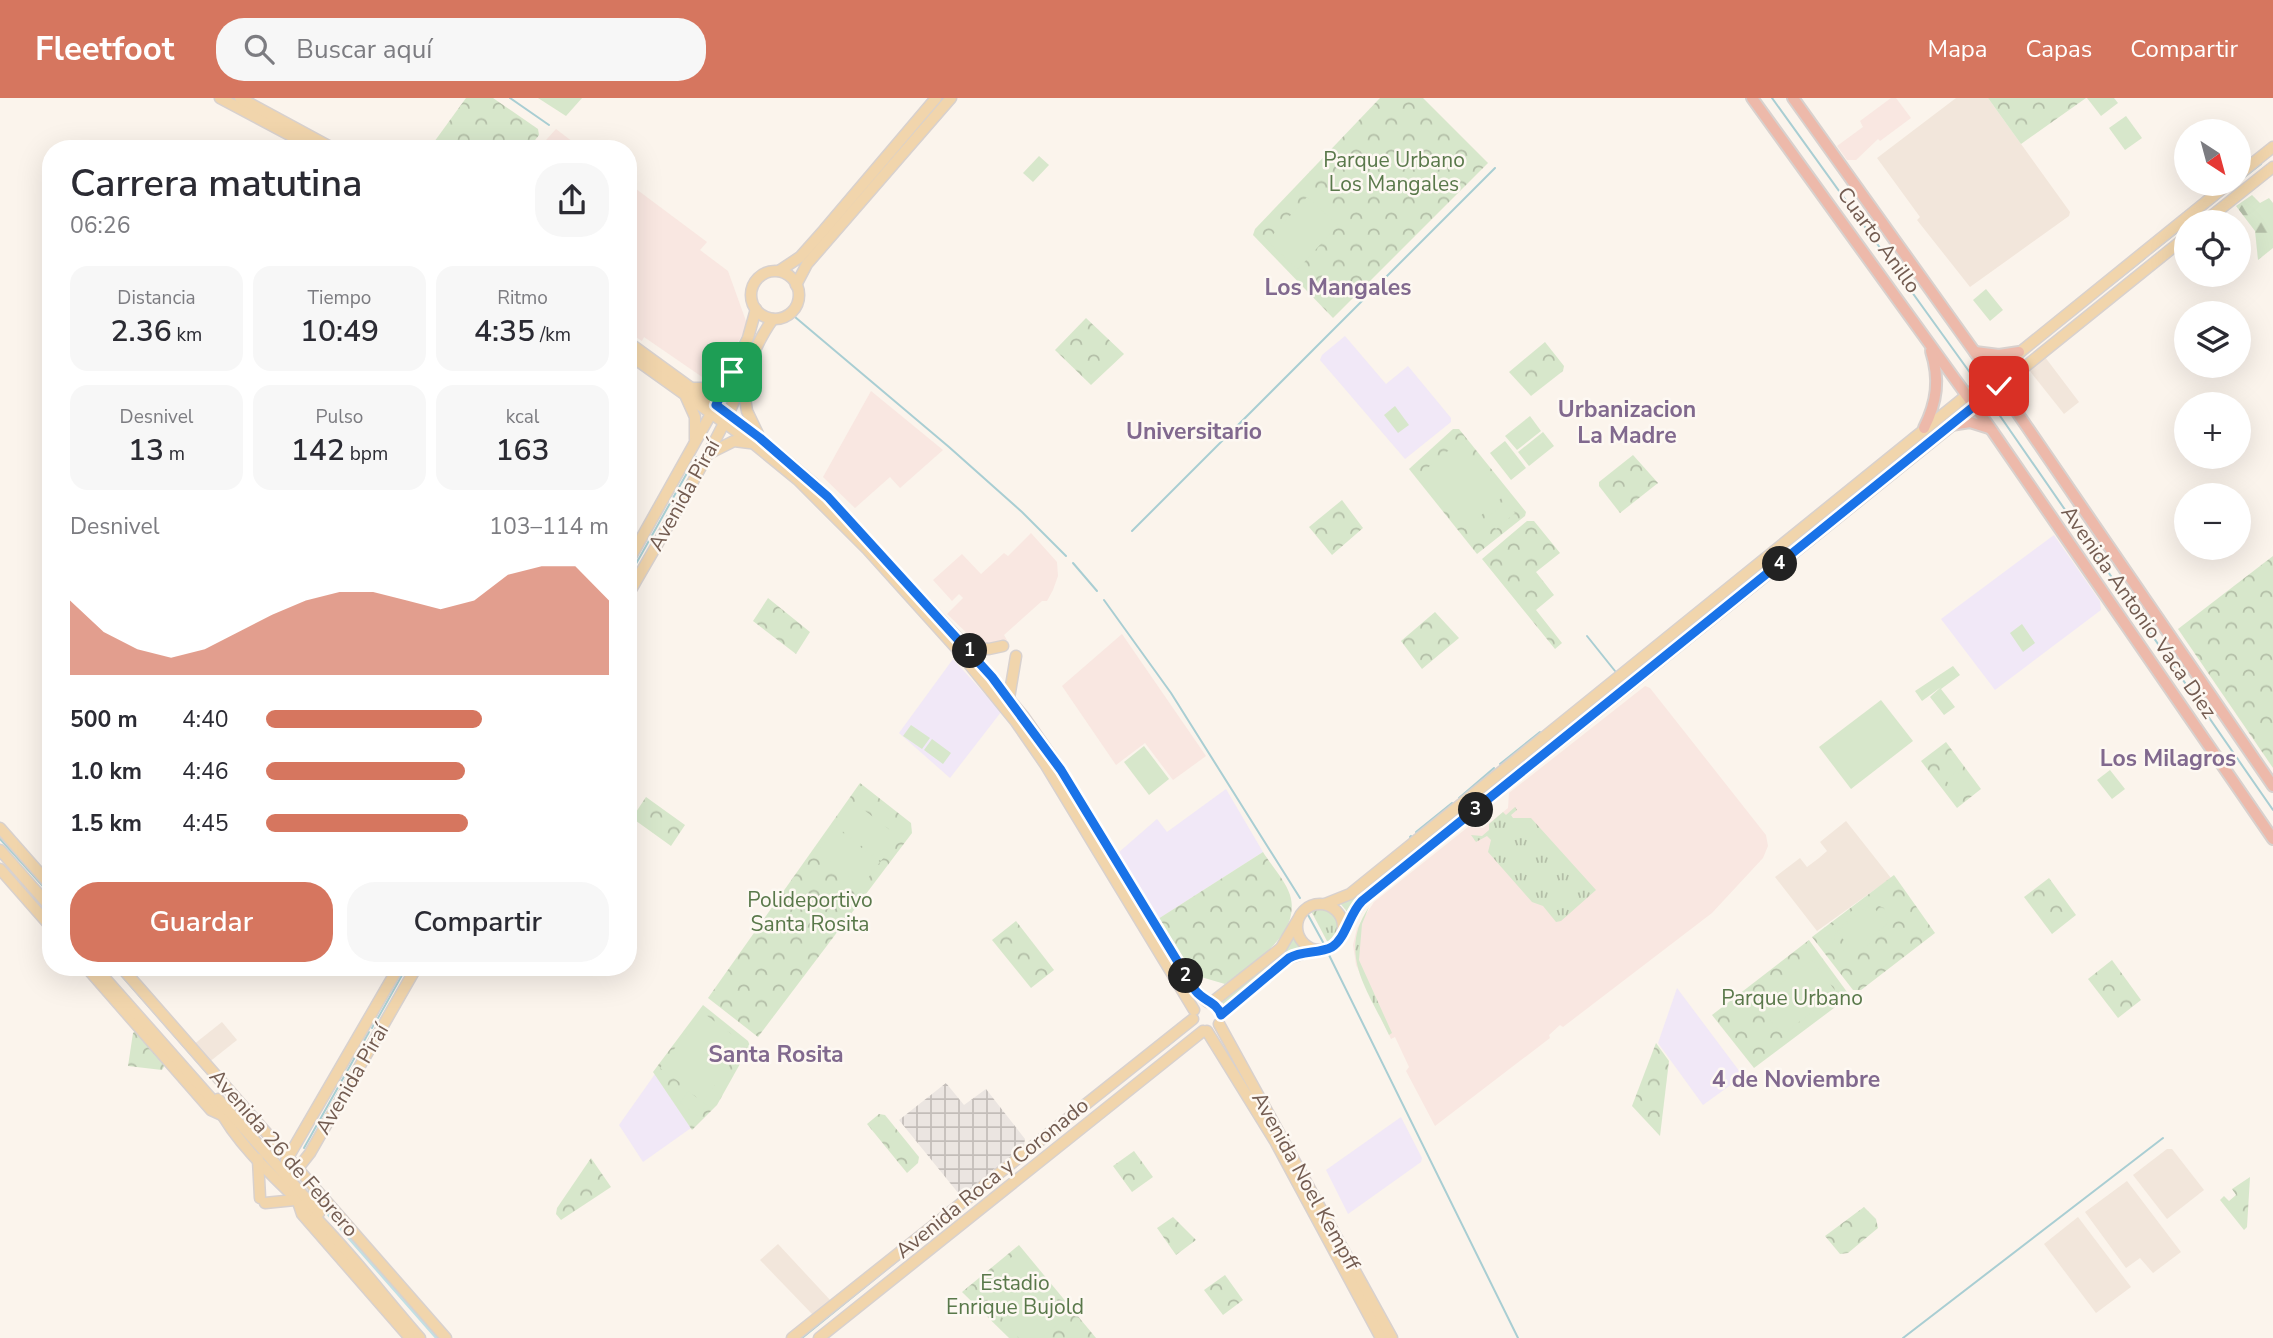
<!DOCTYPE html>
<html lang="es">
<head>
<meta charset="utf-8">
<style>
	:root { --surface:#fff; --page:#f7f7f7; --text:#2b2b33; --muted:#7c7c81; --accent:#d6765f }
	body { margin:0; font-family:"Nunito Sans",sans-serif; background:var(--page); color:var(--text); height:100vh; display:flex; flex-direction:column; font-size:26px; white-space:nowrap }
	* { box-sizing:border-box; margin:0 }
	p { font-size:23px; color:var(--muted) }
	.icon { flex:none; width:38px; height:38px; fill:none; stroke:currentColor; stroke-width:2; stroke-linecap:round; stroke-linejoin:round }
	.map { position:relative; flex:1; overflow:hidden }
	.drawer { position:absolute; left:42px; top:42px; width:595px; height:836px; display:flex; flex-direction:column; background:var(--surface); border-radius:28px; box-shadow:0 7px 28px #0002 }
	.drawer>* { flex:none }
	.needle { width:46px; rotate:144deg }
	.tools { position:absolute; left:2174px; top:21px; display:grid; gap:14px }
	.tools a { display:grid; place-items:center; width:77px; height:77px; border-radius:50%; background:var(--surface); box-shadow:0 7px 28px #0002; font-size:35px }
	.pin { position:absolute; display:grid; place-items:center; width:60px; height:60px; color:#fff; margin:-30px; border-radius:14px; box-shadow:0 4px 10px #0006 }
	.km { position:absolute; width:35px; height:35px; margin:-18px; border-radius:50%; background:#222; color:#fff; font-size:19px; line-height:35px; text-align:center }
	.round { display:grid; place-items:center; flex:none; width:74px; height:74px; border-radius:28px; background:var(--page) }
	.summary { display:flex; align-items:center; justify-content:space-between; height:119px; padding:0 28px }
	h1 { font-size:38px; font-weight:600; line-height:52px }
	.figures { display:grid; grid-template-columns:repeat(3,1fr); gap:10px; height:119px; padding:7px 28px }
	.figures div { display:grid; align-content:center; border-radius:18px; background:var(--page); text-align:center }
	.figures b { font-size:30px; font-weight:600 }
	.figures small { font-size:19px; font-weight:400 }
	.figures p { font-size:19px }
	.chart { height:196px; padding:14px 28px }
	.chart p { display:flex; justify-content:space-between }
	.chart svg { width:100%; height:126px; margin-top:7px; fill:var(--accent); opacity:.7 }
	.cta { display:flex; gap:14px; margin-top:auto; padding:14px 28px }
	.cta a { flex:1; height:80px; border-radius:28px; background:var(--accent); color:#fff; font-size:28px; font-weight:600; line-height:80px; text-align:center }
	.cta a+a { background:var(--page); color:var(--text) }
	ul { padding:0 28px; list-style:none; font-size:23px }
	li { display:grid; grid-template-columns:112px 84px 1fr; align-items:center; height:52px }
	li i { height:18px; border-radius:9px; background:var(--accent) }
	header { display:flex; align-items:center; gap:42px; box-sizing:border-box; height:98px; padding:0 35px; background:var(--accent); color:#fff }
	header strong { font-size:33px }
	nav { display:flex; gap:38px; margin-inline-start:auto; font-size:24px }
	.search { width:490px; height:63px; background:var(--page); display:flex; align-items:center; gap:18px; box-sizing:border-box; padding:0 24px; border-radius:28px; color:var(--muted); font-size:26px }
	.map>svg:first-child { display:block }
	.residential { fill:#f2e6db }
	.commercial { fill:#f9e7e1 }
	.industrial { fill:url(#industrial-grid) }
	.education { fill:#f1e8f7 }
	.grass { fill:url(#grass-tufts) }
	.forest { fill:url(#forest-firs) }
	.park { fill:url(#park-crowns) }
	.pitch { fill:#d7e7cb; fill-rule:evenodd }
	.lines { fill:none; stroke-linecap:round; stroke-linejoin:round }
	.stream { stroke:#a9ced3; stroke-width:2 }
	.canal { stroke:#c2dfe3; stroke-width:5 }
	.major-casing { stroke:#d8d1ce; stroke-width:13 }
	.highway-casing { stroke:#d8d1ce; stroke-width:14 }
	.major { stroke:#f1d5ac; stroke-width:10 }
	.highway { stroke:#edb9aa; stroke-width:10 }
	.route-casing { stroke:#fff; stroke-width:14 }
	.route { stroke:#1a73e8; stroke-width:9 }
	.labels { text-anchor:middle; stroke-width:5; stroke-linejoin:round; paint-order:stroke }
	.park-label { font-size:21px; fill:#59784a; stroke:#fdf8f2 }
	.street-label { font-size:21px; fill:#735c51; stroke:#fdf8f2 }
	.neighbourhood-label { font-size:23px; font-weight:bold; fill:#81698e; stroke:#fdf8f2 }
</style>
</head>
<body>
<header>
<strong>Fleetfoot</strong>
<div class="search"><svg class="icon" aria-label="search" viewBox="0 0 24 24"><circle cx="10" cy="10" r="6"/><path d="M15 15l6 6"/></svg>Buscar aquí</div>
<nav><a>Mapa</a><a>Capas</a><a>Compartir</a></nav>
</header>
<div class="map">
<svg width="2273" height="1240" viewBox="0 0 2273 1240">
	<defs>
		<pattern id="industrial-grid" width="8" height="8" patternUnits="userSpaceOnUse" patternTransform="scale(1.75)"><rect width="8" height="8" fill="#ebe5e1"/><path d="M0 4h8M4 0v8" fill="none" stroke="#c3bdb9"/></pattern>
		<pattern id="grass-tufts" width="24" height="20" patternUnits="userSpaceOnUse" patternTransform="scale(1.75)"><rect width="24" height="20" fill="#d7e7cb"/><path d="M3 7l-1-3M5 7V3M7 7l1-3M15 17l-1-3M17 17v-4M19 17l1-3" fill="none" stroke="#b3bea7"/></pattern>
		<pattern id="forest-firs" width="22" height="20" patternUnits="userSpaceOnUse" patternTransform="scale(1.75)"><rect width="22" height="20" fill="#d7e7cb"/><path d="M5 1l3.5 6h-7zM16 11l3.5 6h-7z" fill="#b3bea7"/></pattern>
		<pattern id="park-crowns" width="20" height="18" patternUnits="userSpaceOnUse" patternTransform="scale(1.75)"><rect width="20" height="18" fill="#d7e7cb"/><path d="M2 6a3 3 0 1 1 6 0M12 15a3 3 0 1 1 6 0" fill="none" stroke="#b3bea7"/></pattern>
	</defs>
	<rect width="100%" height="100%" fill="#fbf4ec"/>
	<!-- residential -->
	<g class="residential">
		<polygon points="1956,0 1988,0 2070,114 2069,118 1970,189 1917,122 1920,119 1877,60"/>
		<polygon points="2045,259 2079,304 2064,316 2029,272"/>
		<polygon points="1846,723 1891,780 1817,833 1775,779 1800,760 1807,769 1819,760 1827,753 1820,744"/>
		<polygon points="222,924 237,942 208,965 193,947"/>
		<polygon points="2167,1051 2172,1051 2204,1092 2167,1121 2133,1077"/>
		<polygon points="2127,1083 2181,1154 2153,1175 2140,1160 2126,1170 2085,1114"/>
		<polygon points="2078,1119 2131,1189 2096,1215 2044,1146"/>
		<polygon points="778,1146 831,1203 813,1217 760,1162"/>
	</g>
	<!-- commercial -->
	<g class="commercial">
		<polygon points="1891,0 1896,0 1911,20 1880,43 1878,41 1856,62 1847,62 1837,48 1863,29 1860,23"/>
		<polygon points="556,31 582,51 538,51"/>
		<polygon points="628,85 707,144 700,152 728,173 746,223 746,231 714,283 708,283 644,239 642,243 628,234"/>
		<polygon points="871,293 943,352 900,390 890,379 855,410 823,379"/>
		<polygon points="1031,435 1057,464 1058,478 1053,492 1047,503 1042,503 1004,537 1007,542 1000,546 974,547 974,542 947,516 963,500 959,496 952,503 933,482 962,456 981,476 1004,455 1008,458"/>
		<polygon points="1122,536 1206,658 1173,682 1145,645 1116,667 1062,588"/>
		<polygon points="1645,588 1650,590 1766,737 1768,748 1763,760 1712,815 1563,929 1560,927 1549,937 1550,940 1435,1028 1406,973 1409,969 1395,939 1391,941 1356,867 1353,847 1357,830 1374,804 1468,729 1483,730 1508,710 1509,695"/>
	</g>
	<!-- industrial -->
	<polygon class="industrial" points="946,985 964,1007 986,991 1025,1041 1024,1047 963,1096 959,1096 899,1022"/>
	<!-- education -->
	<g class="education">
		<polygon points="1345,238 1386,286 1408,268 1451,320 1451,324 1405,361 1320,262 1322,257"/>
		<polygon points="2054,437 2100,503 2101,512 1995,592 1941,521"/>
		<polygon points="953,561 1001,614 950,680 899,635"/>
		<polygon points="1226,691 1263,754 1158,821 1118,755 1157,721 1167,734"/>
		<polygon points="1677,890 1743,978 1703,1007 1658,945"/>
		<polygon points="655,976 691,1030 643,1064 619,1027"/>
		<polygon points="1401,1019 1422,1060 1421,1064 1348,1116 1326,1072"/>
	</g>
	<!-- grass -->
	<g class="grass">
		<polygon points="1614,588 1616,591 1604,604 1511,679 1507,674"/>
		<polygon points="1501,679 1505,682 1428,745 1425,744"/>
		<polygon points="1515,709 1517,712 1511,717 1513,720 1531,720 1596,792 1561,823 1556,824 1543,808 1532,804 1488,754 1491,742 1487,738 1476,744 1471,737 1482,738 1489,732 1489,726 1503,714 1506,717"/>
		<polygon points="1416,747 1421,750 1349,816 1339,804"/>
		<path d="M1322,809C1336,812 1342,822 1339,836L1328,845L1311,813Z"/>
		<path d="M1369,809L1362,826L1359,862L1392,935L1389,937C1368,892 1337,856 1369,809Z"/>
		<polygon points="1293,839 1301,851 1292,854 1226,909 1221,903"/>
	</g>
	<!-- forest -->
	<polygon class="forest" points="2252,97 2260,105 2269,100 2273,105 2273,150 2258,162 2255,133 2236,108"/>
	<!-- park -->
	<g class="park">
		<polygon points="466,0 493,0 538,31 539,37 528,51 429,51"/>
		<polygon points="1380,0 1423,0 1488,65 1333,220 1253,137 1255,131"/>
		<polygon points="1988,0 2086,0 2021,46"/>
		<polygon points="1086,220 1124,256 1091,287 1055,252"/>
		<polygon points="1545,244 1564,268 1563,273 1531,298 1509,274"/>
		<polygon points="1453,331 1459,331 1526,414 1525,418 1477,456 1409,371"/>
		<polygon points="1633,357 1658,385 1620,415 1599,388 1599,384"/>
		<polygon points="1342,402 1363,430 1332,457 1309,429"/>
		<polygon points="1527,423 1534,423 1560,455 1536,474 1554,497 1536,512 1562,545 1555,551 1482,461"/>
		<polygon points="2273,458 2273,670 2178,531"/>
		<polygon points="768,500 810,534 796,556 753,523"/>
		<polygon points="1435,514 1459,540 1422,571 1401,543"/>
		<polygon points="1946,644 1981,691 1957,710 1921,663"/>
		<polygon points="860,685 911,725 912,735 758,939 708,900"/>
		<polygon points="646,699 685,727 671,748 632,720"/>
		<path d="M1263,754C1271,767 1285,782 1290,797C1302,837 1251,866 1225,886L1194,877L1158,821Z"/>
		<polygon points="1894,777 1935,835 1861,892 1853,892 1812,839"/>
		<polygon points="2049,780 2076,817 2052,836 2024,799"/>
		<polygon points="1016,823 1054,872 1031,890 992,842"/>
		<polygon points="1809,842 1850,898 1754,970 1712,917"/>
		<polygon points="2112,862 2141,902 2118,920 2088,881"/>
		<polygon points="703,907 748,943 750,948 717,1007 692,1032 653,974"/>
		<polygon points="137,932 167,964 162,972 128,968 133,935"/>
		<polygon points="1656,945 1669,963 1660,1038 1632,1008"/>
		<polygon points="879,1016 885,1017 919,1059 918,1065 907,1075 867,1026"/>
		<polygon points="1134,1053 1153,1079 1132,1094 1113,1068"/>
		<polygon points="591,1060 611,1089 561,1122 556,1116 557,1110"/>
		<polygon points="2250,1079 2247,1129 2244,1132 2220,1102 2224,1098 2229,1103 2236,1097 2232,1091"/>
		<polygon points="1864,1109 1876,1121 1878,1130 1848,1155 1840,1156 1825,1138"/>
		<polygon points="1173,1119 1196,1142 1176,1157 1157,1130"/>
		<polygon points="1019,1147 1096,1240 1009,1240 962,1194"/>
		<polygon points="1225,1177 1243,1202 1223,1217 1204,1192"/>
	</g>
	<!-- pitch -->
	<g class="pitch">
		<polygon points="538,0 582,0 566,18"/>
		<polygon points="2087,0 2114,0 2118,5 2101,18"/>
		<polygon points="2126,18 2142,40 2125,52 2109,30"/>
		<polygon points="1039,58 1049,67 1033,84 1023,75"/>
		<polygon points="1307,99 1338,127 1298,171 1267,143"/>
		<polygon points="1986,191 2003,212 1990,223 1973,202"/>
		<polygon points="1395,308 1409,327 1398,335 1384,317"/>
		<polygon points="1530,318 1541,333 1517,352 1505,338"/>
		<polygon points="1543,334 1554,348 1529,368 1518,354"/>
		<polygon points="1460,343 1505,397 1465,431 1420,376"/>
		<polygon points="1505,343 1526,370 1511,382 1490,355"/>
		<polygon points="1506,404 1515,415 1496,431 1487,420"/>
		<polygon points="2022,526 2035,545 2023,554 2010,535"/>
		<polygon points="1953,568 1960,577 1941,591 1955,609 1944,617 1930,599 1941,589 1922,603 1915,593"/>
		<polygon points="1881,602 1913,643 1851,691 1819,649"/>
		<polygon points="911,627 930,640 922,651 903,638"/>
		<polygon points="932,641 951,655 943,666 924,652"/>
		<polygon points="1144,648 1169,681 1149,697 1124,664"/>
		<polygon points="2110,672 2125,691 2112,701 2097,682"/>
		<polygon points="1957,673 1970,692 1959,700 1946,682"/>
		<polygon points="855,705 899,739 881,763 837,729"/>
		<polygon points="836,730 880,764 862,788 817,754"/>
		<path d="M1873,797L1891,813V829L1856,856H1841L1833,848L1831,837L1827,839L1824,834ZM1872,805L1884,810L1888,826L1857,848L1887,826L1872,807L1837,833L1852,853H1844L1834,841L1836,832Z"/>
		<polygon points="1812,862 1837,895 1782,937 1756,904"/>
		<polygon points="702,914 745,946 704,1002 660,970"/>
		<polygon points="688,993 707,1007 698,1018 680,1005"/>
		<polygon points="1018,1154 1069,1217 1041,1240 1019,1240 976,1188"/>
	</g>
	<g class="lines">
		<!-- stream -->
		<g class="stream">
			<polyline points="510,0 549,27"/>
			<polyline points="1772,0 1976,283"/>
			<polyline points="871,84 944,0"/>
			<polyline points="2238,84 2261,66"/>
			<polyline points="2189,124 2236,86"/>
			<polyline points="2151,155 2186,127"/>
			<polyline points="2110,188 2145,160"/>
			<polyline points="795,219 949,349 1022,414 1066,458"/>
			<polyline points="2003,276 2024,257"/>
			<polyline points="1989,302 2273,712"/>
			<polyline points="1826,419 1961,308"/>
			<polyline points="1132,433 1495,70"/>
			<polyline points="1073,465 1097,493"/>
			<polyline points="628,480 696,359"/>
			<polyline points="1104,502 1171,595 1300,800"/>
			<polyline points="1587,538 1615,573"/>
			<polyline points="1621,584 1818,426"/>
			<polyline points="1500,666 1540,634"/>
			<polyline points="1459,700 1494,670"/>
			<polyline points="1416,734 1452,705"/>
			<polyline points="1410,739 1411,738"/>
			<polyline points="0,741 51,797"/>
			<polyline points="1307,815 1324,846"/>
			<polyline points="1329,857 1518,1240"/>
			<polyline points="115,870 266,1042"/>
			<polyline points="378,920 406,870"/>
			<polyline points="372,930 375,924"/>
			<polyline points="1166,949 1176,941"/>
			<polyline points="304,1050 369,934"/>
			<polyline points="802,1240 918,1146"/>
			<polyline points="1903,1240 2163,1040"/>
		</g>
		<!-- canal -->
		<polyline class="canal" points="310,1094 438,1240"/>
		<!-- major casing -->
		<g class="major-casing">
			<g id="major">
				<polyline points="220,0 316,51"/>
				<polyline points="240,0 334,51"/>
				<polyline points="2238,77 2273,49"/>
				<polyline points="2204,124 2273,69"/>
				<polyline points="779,173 800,159 824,132 936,0"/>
				<circle cx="775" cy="197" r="24"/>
				<polyline points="796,187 807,166 951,0"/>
				<polyline points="628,244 760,340 814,386 966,549 1024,619 1061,672 1194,892 1208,904"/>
				<polyline points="628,256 754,346 798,382 867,451 956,550 1016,624 1045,666 1194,912"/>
				<polyline points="743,288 747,313 758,336"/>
				<polyline points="694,290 714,290 728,281"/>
				<polyline points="686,299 695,319 695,341"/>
				<polyline points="710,355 734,343 750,345"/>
				<polyline points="628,464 716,307 748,240 756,211"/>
				<path d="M628,497C661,439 696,382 725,323C742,289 751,251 773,221"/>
				<polyline points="966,549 989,551 1003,548"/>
				<polyline points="1009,600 1016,558"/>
				<polyline points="0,730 51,788"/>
				<polyline points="0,752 51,810"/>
				<polyline points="0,771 51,829"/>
				<circle cx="1320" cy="829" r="23"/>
				<polyline points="1325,806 1350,796 2228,86"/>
				<polyline points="1344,829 1362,803 2186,139"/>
				<polyline points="87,870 211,1012 222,1017"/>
				<path d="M96,870L217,1007C237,1047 277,1082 309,1113C349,1152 383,1198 420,1240"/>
				<polyline points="122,870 446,1240"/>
				<polyline points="1211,905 1281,850 1297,823"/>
				<polyline points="1221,917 1289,860 1314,852"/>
				<polyline points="1219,926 1392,1240"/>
				<polyline points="1207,933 1275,1043 1381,1240"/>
				<polyline points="218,1001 319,1115"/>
				<polyline points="258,1061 260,1100"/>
				<polyline points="286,1063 398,870"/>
				<polyline points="295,1074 310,1055 416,870"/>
				<polyline points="265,1105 295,1102"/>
				<polyline points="299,1107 302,1116 410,1240"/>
				<polyline points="792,1240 1193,921"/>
				<polyline points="819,1240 1203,933"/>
			</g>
		</g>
		<!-- highway casing -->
		<g class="highway-casing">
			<g id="highway">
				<polyline points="1752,0 1991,331 2273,741"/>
				<polyline points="1793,0 1999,288 2273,688"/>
				<polyline points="1975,254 1999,257 2019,254"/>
				<polyline points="1951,327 1970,324 1989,330"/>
				<path d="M1924,330C1937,304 1940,281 1931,253"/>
			</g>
		</g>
		<!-- major -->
		<use href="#major" class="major"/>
		<!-- highway -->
		<use href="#highway" class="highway"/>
	</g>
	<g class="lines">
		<!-- route casing -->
		<g class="route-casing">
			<path id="route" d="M732,274L716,307L760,340L828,399L992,579L1061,672L1195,892C1203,903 1217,904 1221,917L1289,860C1303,852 1319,856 1332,849C1346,840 1349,816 1362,803L1999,288"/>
		</g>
		<!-- route -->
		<use href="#route" class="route"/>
	</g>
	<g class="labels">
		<!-- park labels -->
		<g class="park-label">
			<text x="1394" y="69">Parque Urbano<tspan x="1394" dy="24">Los Mangales</tspan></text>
			<text x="810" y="809">Polideportivo<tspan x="810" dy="24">Santa Rosita</tspan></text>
			<text x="1792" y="907">Parque Urbano</text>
			<text x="1015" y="1192">Estadio<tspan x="1015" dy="24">Enrique Bujold</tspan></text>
		</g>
		<!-- street labels -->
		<g class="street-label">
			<text transform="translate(1879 142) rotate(54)" y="7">Cuarto Anillo</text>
			<text transform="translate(684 397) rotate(-61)" y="7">Avenida Piraí</text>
			<text transform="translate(2139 514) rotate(55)" y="7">Avenida Antonio Vaca Diez</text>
			<text transform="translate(352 981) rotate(-60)" y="7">Avenida Piraí</text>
			<text transform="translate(284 1055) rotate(49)" y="7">Avenida 26 de Febrero</text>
			<text transform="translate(992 1080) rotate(-39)" y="7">Avenida Roca y Coronado</text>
			<text transform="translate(1306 1083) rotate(61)" y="7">Avenida Noel Kempff</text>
		</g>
		<!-- neighbourhood labels -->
		<g class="neighbourhood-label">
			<text x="1338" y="197">Los Mangales</text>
			<text x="1627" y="319">Urbanizacion<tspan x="1627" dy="26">La Madre</tspan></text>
			<text x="1194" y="341">Universitario</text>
			<text x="2168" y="668">Los Milagros</text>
			<text x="776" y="964">Santa Rosita</text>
			<text x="1796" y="989">4 de Noviembre</text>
		</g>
	</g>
</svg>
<div class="tools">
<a><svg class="needle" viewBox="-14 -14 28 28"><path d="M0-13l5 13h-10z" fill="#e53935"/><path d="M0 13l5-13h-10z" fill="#7c7c81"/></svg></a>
<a><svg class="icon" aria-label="locate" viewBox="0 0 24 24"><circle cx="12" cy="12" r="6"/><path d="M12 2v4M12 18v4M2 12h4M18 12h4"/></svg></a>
<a><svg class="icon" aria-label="layers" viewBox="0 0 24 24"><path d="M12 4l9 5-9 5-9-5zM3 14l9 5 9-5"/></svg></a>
<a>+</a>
<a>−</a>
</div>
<div class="pin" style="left:732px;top:274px;background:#1e9e55"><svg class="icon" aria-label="arrive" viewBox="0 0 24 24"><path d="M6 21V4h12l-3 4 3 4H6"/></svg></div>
<div class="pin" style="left:1999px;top:288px;background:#d93025"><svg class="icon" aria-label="check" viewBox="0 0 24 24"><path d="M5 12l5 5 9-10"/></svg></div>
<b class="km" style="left:970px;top:553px">1</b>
<b class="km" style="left:1186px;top:878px">2</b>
<b class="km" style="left:1476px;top:712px">3</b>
<b class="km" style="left:1780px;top:466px">4</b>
<section class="drawer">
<div class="summary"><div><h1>Carrera matutina</h1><p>06:26</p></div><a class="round"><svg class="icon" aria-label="share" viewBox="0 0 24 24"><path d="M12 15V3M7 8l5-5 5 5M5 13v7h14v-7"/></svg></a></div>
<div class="figures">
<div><p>Distancia</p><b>2.36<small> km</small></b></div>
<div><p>Tiempo</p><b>10:49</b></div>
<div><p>Ritmo</p><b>4:35<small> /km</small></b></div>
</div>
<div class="figures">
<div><p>Desnivel</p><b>13<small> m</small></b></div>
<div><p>Pulso</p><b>142<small> bpm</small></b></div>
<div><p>kcal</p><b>163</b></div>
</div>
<div class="chart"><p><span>Desnivel</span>103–114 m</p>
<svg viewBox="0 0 160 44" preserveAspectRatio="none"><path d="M0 44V18L10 29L20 35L30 38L40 35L50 29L60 23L70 18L80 15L90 15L100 18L110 21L120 18L130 9L140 6L150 6L160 18V44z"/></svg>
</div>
<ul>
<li><b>500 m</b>4:40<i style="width:63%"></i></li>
<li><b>1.0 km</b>4:46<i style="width:58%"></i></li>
<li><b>1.5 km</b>4:45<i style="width:59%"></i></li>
</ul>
<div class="cta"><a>Guardar</a><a>Compartir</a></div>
</section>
</div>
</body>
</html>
